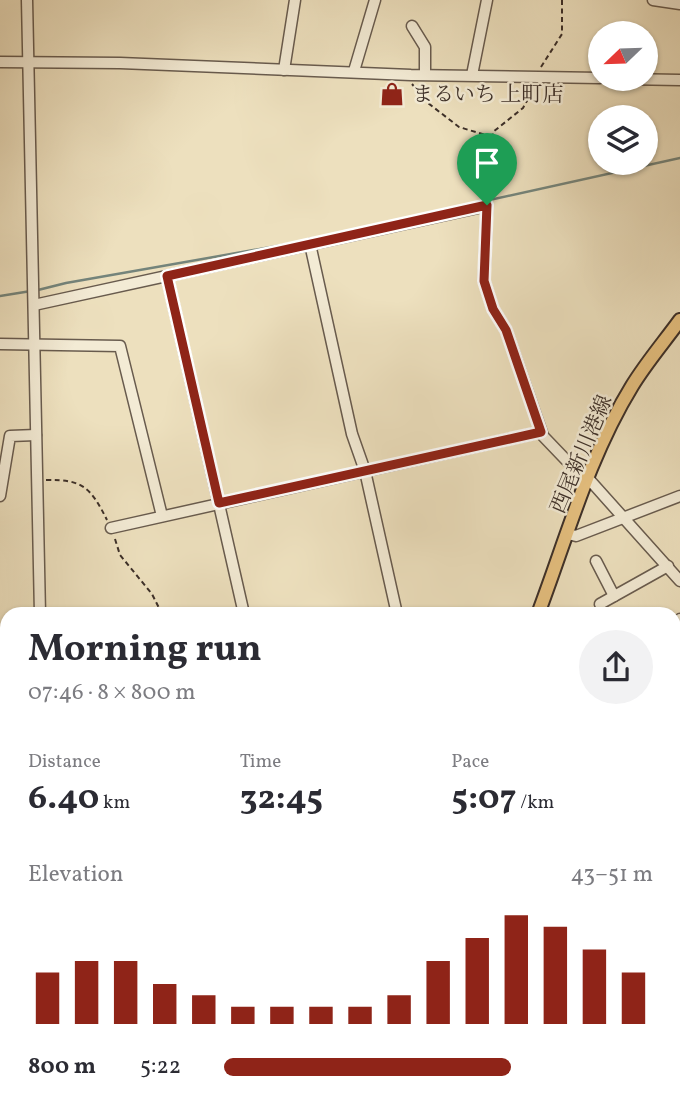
<!DOCTYPE html>
<html lang="en">
<head>
<meta charset="utf-8">
<style>
	:root { --surface:#fff; --page:#f2f2f3; --text:#2b2b33; --muted:#7c7c81; --accent:#8f2418 }
	body { margin:0; font-family:Vollkorn,"Noto Serif JP",serif; background:var(--page); color:var(--text); height:100vh; display:flex; flex-direction:column; font-size:26px; white-space:nowrap }
	* { box-sizing:border-box; margin:0 }
	p { font-size:23px; color:var(--muted) }
	.icon { flex:none; width:38px; height:38px; fill:none; stroke:currentColor; stroke-width:2; stroke-linecap:round; stroke-linejoin:round }
	.map { position:relative; flex:1; overflow:hidden }
	.drawer { position:absolute; left:0px; top:607px; width:681px; height:502px; display:flex; flex-direction:column; background:var(--surface); border-radius:21px 21px 0 0; box-shadow:0 2px 5px #0004 }
	.drawer>* { flex:none }
	.needle { width:46px; rotate:247deg }
	.tools { position:absolute; left:588px; top:21px; display:grid; gap:14px }
	.tools a { display:grid; place-items:center; width:70px; height:70px; border-radius:50%; background:var(--surface); box-shadow:0 2px 5px #0004; font-size:35px }
	.pin { position:absolute; display:grid; place-items:center; width:60px; height:60px; color:#fff; margin:-72px -30px; border-radius:50% 50% 50% 0; rotate:-45deg; box-shadow:0 0 7px #0007 }
	.pin .icon { rotate:45deg }
	.round { display:grid; place-items:center; flex:none; width:74px; height:74px; border-radius:37px; background:var(--page) }
	.summary { display:flex; align-items:center; justify-content:space-between; height:119px; padding:0 28px }
	h1 { font-size:38px; font-weight:700; line-height:52px }
	.figures { display:grid; grid-template-columns:repeat(3,1fr); gap:10px; height:119px; padding:7px 28px }
	.figures div { display:grid; align-content:center }
	.figures b { font-size:35px; font-weight:700 }
	.figures small { font-size:19px; font-weight:400 }
	.figures p { font-size:19px }
	.chart { height:196px; padding:14px 28px }
	.chart p { display:flex; justify-content:space-between }
	.chart svg { width:100%; height:126px; margin-top:7px; stroke:var(--accent); stroke-width:6 }
	ul { padding:0 28px; list-style:none; font-size:23px }
	li { display:grid; grid-template-columns:112px 84px 1fr; align-items:center; height:52px }
	li i { height:18px; border-radius:9px; background:var(--accent) }
	.map>svg:first-child { display:block }
	.lines { fill:none; stroke-linecap:round; stroke-linejoin:round }
	.stream { stroke:#74847b; stroke-width:2.5 }
	.minor-casing { stroke:#685b4e; stroke-width:13 }
	.major-casing { stroke:#3c2f28; stroke-width:16 }
	.path { stroke:#3c2f28; stroke-width:2; stroke-dasharray:5 3.5; stroke-linecap:butt }
	.minor { stroke:#f3ebd5; stroke-width:10 }
	.major { stroke:#e6c07f; stroke-width:12 }
	.route-casing { stroke:#fff; stroke-width:14 }
	.route { stroke:#8f2418; stroke-width:9 }
	.labels { text-anchor:middle; stroke-width:5; stroke-linejoin:round; paint-order:stroke }
	.poi-label { font-size:21px; fill:#3c2f28; stroke:#f3ebd5; text-anchor:start }
	.street-label { font-size:21px; fill:#3c2f28; stroke:#f3ebd5 }
</style>
</head>
<body>
<div class="map">
<svg width="680" height="1109" viewBox="0 0 680 1109">
	<rect width="100%" height="100%" fill="#ede0be"/>
	<filter id="stains"><feTurbulence type="fractalNoise" baseFrequency=".00286" numOctaves="4"/><feColorMatrix values="0 0 0 0 .2 0 0 0 0 .09 0 0 0 0 .02 0 0 0 .5 -.17"/></filter>
	<radialGradient id="worn" r=".72"><stop offset=".6" stop-color="#630" stop-opacity="0"/><stop offset="1" stop-color="#630" stop-opacity=".3"/></radialGradient>
	<g class="lines">
		<!-- stream -->
		<g class="stream">
			<polyline points="38,290 66,283 299,242 680,158"/>
			<polyline points="0,296 31,291"/>
		</g>
		<!-- minor casing -->
		<g class="minor-casing">
			<g id="minor">
				<polyline points="27,0 40,614"/>
				<polyline points="653,0 680,4"/>
				<polyline points="412,26 425,47 425,74"/>
				<polyline points="0,62 120,63 411,75 600,78"/>
				<polyline points="284,70 295,0"/>
				<polyline points="354,71 375,0"/>
				<polyline points="472,75 487,0"/>
				<polyline points="624,79 680,80"/>
				<polyline points="310,244 352,434 365,471 397,614"/>
				<polyline points="167,276 244,614"/>
				<polyline points="34,305 487,206 484,281 493,309 506,330 543,436 566,460 587,477 680,581"/>
				<polyline points="0,344 120,346 162,516"/>
				<polyline points="0,496 10,436 36,435"/>
				<polyline points="111,528 541,432"/>
				<polyline points="568,534 576,536 680,496"/>
				<polyline points="596,561 614,596"/>
				<polyline points="600,604 668,566"/>
				<polyline points="674,625 680,619"/>
				<polyline points="674,641 680,645"/>
				<polyline points="0,677 7,677"/>
				<polyline points="0,803 7,804"/>
				<polyline points="674,815 680,811"/>
				<polyline points="0,909 7,906"/>
				<polyline points="605,1102 611,1109"/>
			</g>
		</g>
		<!-- major casing -->
		<g class="major-casing">
			<g id="major">
				<path d="M538,614C567,537 589,456 632,386C646,363 664,342 680,320"/>
				<polyline points="674,894 680,893"/>
				<polyline points="674,910 680,909"/>
				<polyline points="136,1102 137,1109"/>
				<polyline points="416,1102 417,1109"/>
				<polyline points="0,1108 2,1109"/>
			</g>
		</g>
		<!-- path -->
		<g class="path">
			<polyline points="541,67 562,34 562,0"/>
			<polyline points="412,84 428,103 459,127 492,137"/>
			<polyline points="489,198 493,132 523,108 534,88"/>
			<path d="M46,480C83,479 91,488 107,520"/>
			<polyline points="115,539 120,555 152,594 162,614"/>
		</g>
		<!-- minor -->
		<use href="#minor" class="minor"/>
		<!-- major -->
		<use href="#major" class="major"/>
	</g>
	<g class="lines">
		<!-- route casing -->
		<g class="route-casing">
			<polygon id="route" points="487,205 484,281 493,309 506,330 541,432 219,503 167,276"/>
		</g>
		<!-- route -->
		<use href="#route" class="route"/>
	</g>
	<!-- icons -->
	<defs>
		<g id="shop-bare" transform="scale(1.89)"><path d="M-5-2.5h2.3a2.7 3.5 0 0 1 5.4 0H5L5.5 6h-11ZM-1.5-2.5h3a1.5 2.3 0 0 0-3 0Z" fill="#8f2418" stroke="#f3ebd5" stroke-width="2.5" paint-order="stroke"/></g>
	</defs>
	<g fill-rule="evenodd">
		<use href="#shop-bare" x="392" y="94"/>
	</g>
	<g class="labels">
		<!-- poi labels -->
		<g class="poi-label">
			<text x="412" y="101">まるいち 上町店</text>
		</g>
		<!-- street labels -->
		<g class="street-label">
			<text transform="translate(581 454) rotate(-67)" y="7">西尾新川港線</text>
		</g>
	</g>
	<rect width="100%" height="100%" filter="url(#stains)"/>
	<rect width="100%" height="100%" fill="url(#worn)"/>
</svg>
<div class="tools">
<a><svg class="needle" viewBox="-14 -14 28 28"><path d="M0-13l5 13h-10z" fill="#e53935"/><path d="M0 13l5-13h-10z" fill="#7c7c81"/></svg></a>
<a><svg class="icon" aria-label="layers" viewBox="0 0 24 24"><path d="M12 4l9 5-9 5-9-5zM3 14l9 5 9-5"/></svg></a>
</div>
<div class="pin" style="left:487px;top:205px;background:#1e9e55"><svg class="icon" aria-label="arrive" viewBox="0 0 24 24"><path d="M6 21V4h12l-3 4 3 4H6"/></svg></div>
<section class="drawer">
<div class="summary"><div><h1>Morning run</h1><p>07:46 · 8 × 800 m</p></div><a class="round"><svg class="icon" aria-label="share" viewBox="0 0 24 24"><path d="M12 15V3M7 8l5-5 5 5M5 13v7h14v-7"/></svg></a></div>
<div class="figures">
<div><p>Distance</p><b>6.40<small> km</small></b></div>
<div><p>Time</p><b>32:45</b></div>
<div><p>Pace</p><b>5:07<small> /km</small></b></div>
</div>
<div class="chart"><p><span>Elevation</span>43–51 m</p>
<svg viewBox="0 0 160 44" preserveAspectRatio="none"><path d="M5 44V26M15 44V22M25 44V22M35 44V30M45 44V34M55 44V38M65 44V38M75 44V38M85 44V38M95 44V34M105 44V22M115 44V14M125 44V6M135 44V10M145 44V18M155 44V26"/></svg>
</div>
<ul>
<li><b>800 m</b>5:22<i style="width:67%"></i></li>
</ul>
</section>
</div>
</body>
</html>
